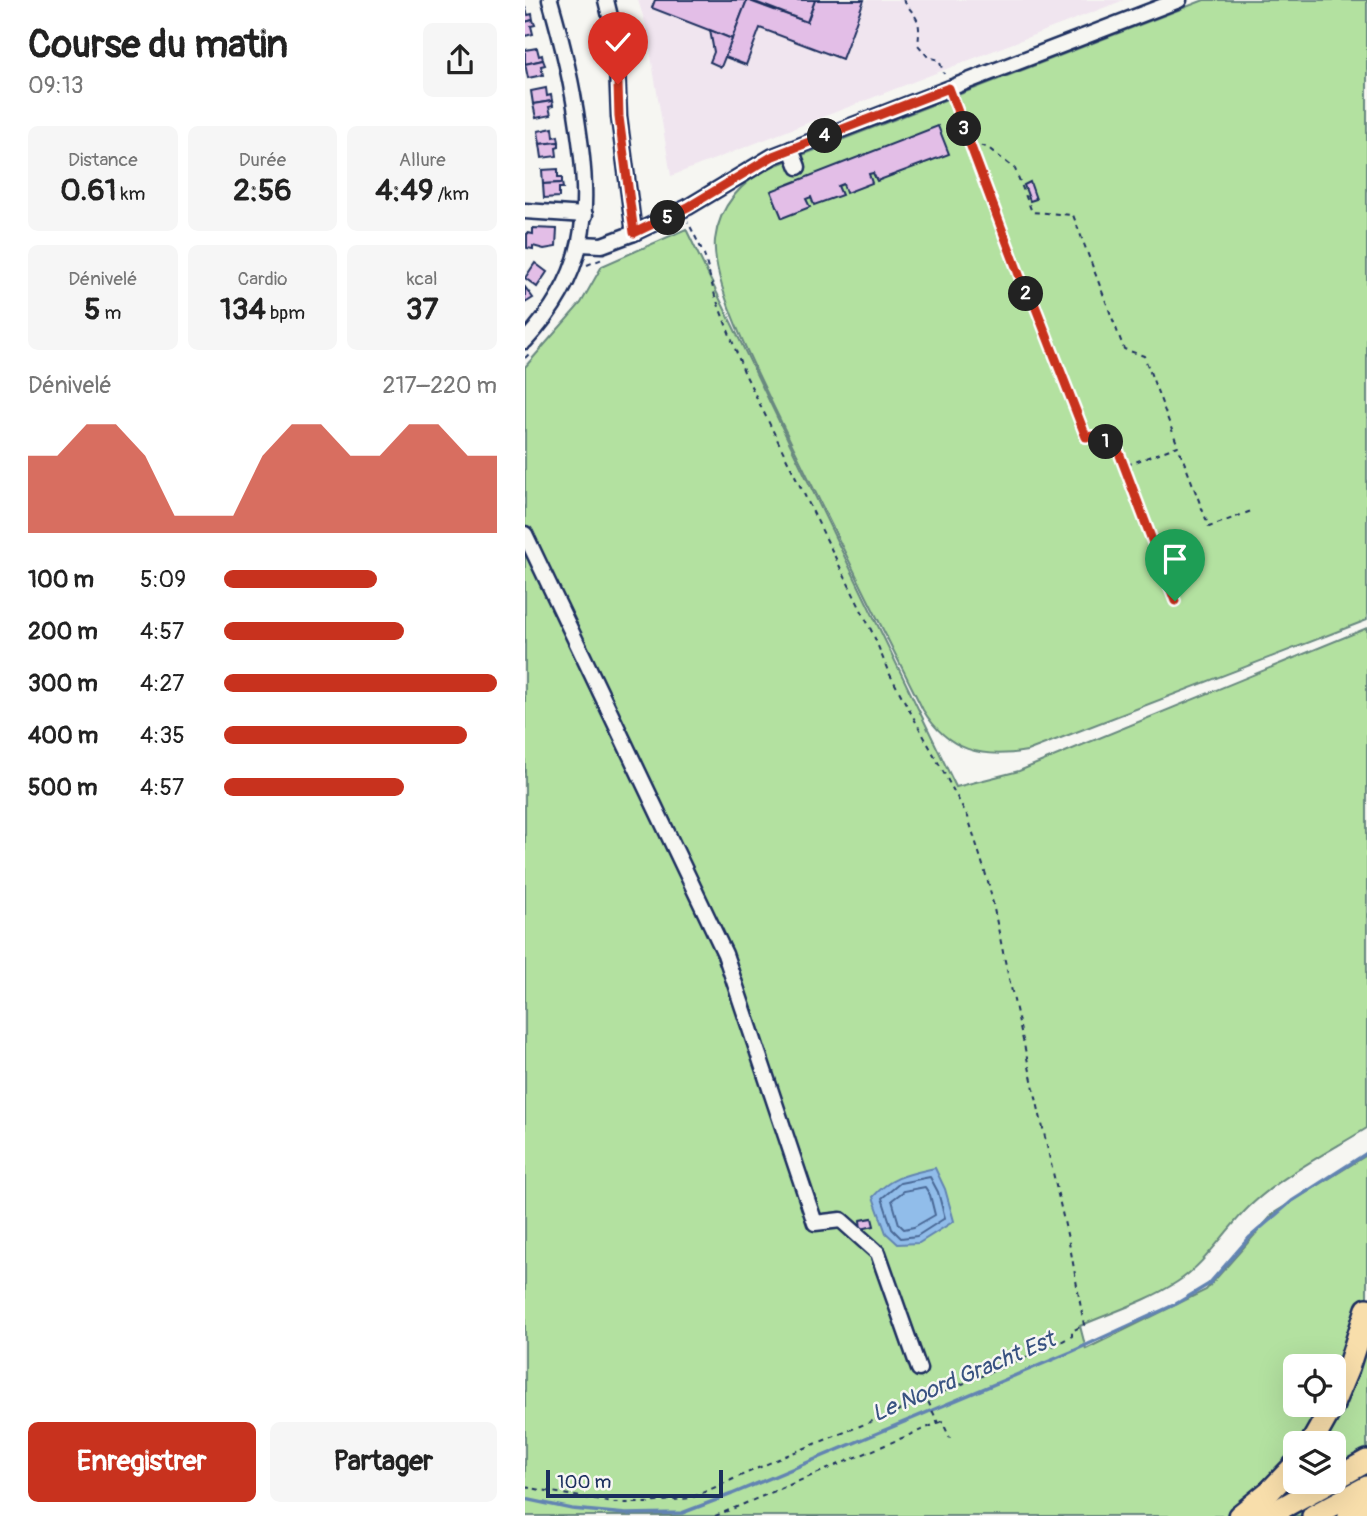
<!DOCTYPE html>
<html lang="fr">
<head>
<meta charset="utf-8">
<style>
	:root { --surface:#fff; --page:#f6f6f6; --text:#222; --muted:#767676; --accent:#c8321e }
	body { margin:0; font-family:Pangolin,sans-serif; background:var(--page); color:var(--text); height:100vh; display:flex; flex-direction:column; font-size:26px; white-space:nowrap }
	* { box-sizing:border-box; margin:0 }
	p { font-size:23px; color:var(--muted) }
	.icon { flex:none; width:38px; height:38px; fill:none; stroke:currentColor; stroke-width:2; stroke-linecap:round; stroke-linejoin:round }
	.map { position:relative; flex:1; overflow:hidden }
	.details { display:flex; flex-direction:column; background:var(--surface); width:525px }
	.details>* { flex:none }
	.controls { position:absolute; left:758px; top:1354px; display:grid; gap:14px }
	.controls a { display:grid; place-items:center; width:63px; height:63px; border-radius:10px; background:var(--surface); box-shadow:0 7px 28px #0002; font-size:35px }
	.scale { position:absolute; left:21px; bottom:18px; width:177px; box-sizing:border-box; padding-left:7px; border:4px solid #1b2f5e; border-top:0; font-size:19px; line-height:24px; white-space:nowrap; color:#1b2f5e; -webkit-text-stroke:5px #f6f6f2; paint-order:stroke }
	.pin { position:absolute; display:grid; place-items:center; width:60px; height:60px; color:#fff; margin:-72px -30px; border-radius:50% 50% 50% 0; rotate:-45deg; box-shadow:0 0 7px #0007 }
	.pin .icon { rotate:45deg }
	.km { position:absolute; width:35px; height:35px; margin:-18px; border-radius:50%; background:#222; color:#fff; font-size:19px; line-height:35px; text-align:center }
	.round { display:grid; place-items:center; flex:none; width:74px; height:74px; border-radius:10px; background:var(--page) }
	.overview { display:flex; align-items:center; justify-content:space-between; height:119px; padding:0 28px }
	h1 { font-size:38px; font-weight:700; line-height:52px }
	.metrics { display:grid; grid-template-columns:repeat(3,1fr); gap:10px; height:119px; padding:7px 28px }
	.metrics div { display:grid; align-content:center; border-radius:10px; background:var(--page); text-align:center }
	.metrics b { font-size:30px; font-weight:700 }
	.metrics small { font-size:19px; font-weight:400 }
	.metrics p { font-size:19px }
	.chart { height:196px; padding:14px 28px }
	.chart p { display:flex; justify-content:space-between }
	.chart svg { width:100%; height:126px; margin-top:7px; fill:var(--accent); opacity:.7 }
	.primary-button { display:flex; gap:14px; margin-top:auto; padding:14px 28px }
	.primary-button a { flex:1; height:80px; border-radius:10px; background:var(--accent); color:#fff; font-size:28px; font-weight:700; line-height:80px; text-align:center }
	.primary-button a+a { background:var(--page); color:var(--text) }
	ul { padding:0 28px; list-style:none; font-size:23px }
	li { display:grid; grid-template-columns:112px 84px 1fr; align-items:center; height:52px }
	li i { height:18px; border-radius:9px; background:var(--accent) }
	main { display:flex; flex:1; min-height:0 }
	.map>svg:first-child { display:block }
	.built { fill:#f0e5ef }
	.green { fill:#b3e1a0; stroke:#67887f; stroke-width:2; fill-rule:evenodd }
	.water { fill:#91bdea; stroke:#6284b2; stroke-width:2 }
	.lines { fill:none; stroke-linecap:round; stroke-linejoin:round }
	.shore { stroke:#4a6896; stroke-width:2 }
	.stream { stroke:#6284b2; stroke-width:3.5 }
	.building { fill:#e3bee7; stroke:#1b2f5e; stroke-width:2 }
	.minor-casing { stroke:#1b2f5e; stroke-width:19 }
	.highway-casing { stroke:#1b2f5e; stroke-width:26 }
	.path { stroke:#1b2f5e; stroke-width:2; stroke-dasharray:5 5; stroke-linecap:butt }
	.minor { stroke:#f6f6f2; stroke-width:14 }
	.highway { stroke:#f8deab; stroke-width:21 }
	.route-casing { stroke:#fff; stroke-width:14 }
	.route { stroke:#c8321e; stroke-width:9 }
	.labels { text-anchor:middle; stroke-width:5; stroke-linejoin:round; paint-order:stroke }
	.water-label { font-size:23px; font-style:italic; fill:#385281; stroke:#f6f6f2 }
</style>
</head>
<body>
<main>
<section class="details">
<div class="overview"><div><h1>Course du matin</h1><p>09:13</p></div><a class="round"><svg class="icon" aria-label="share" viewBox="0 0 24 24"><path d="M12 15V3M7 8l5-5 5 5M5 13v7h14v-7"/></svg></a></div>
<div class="metrics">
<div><p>Distance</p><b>0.61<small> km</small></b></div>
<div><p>Durée</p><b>2:56</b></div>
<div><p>Allure</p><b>4:49<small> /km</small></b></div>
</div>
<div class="metrics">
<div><p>Dénivelé</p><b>5<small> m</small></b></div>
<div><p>Cardio</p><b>134<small> bpm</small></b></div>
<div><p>kcal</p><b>37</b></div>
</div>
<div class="chart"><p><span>Dénivelé</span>217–220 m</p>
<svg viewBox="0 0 160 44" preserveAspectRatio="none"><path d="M0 44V17L10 17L20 6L30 6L40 17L50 38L60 38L70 38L80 17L90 6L100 6L110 17L120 17L130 6L140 6L150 17L160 17V44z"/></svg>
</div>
<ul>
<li><b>100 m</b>5:09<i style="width:56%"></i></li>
<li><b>200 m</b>4:57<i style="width:66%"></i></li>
<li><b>300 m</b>4:27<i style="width:100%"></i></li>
<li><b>400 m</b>4:35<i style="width:89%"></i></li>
<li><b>500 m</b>4:57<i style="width:66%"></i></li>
</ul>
<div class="primary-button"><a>Enregistrer</a><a>Partager</a></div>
</section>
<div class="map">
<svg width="842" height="1516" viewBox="0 0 842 1516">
	<rect width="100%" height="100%" fill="#f6f6f2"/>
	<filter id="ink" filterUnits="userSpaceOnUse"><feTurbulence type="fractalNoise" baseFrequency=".0143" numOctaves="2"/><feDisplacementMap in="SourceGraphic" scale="14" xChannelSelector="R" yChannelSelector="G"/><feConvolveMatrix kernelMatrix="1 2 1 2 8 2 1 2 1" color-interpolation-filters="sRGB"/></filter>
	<g filter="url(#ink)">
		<!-- built -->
		<polygon class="built" points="113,0 599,0 146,176 121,26"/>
		<!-- green -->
		<g class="green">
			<path d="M679,0H842V620L502,751C457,759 423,751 398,710C351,616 305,523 259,428C238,383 186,288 190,240C194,206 217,181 246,167Z"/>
			<path d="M161,229L431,787L494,771L842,628V1128C805,1151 758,1175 726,1205C701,1228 681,1264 652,1282C623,1301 587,1312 555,1326L561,1349L681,1290L749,1213L842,1155V1516H0V367L56,303L77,266ZM770,1367H808V1405H770ZM770,1444H808V1482H770Z"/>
		</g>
		<!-- water -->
		<path class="water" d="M410,1168L420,1189L429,1221L394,1243L373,1244L361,1233L348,1197C365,1177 384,1174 410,1168Z"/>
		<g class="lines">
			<!-- shore -->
			<g class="shore">
				<polygon points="405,1177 413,1192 420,1218 392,1236 376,1238 367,1229 357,1198 375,1183"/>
				<polygon points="400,1187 405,1195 410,1215 389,1227 379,1229 374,1224 367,1200 379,1191"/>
			</g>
			<!-- stream -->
			<polyline class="stream" points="0,1499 47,1509 101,1514 157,1513 207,1494 546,1352 651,1304 684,1284 725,1237 767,1201 842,1153"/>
		</g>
		<!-- building -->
		<g class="building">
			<polygon points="130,0 222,0 207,39 127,8"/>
			<polygon points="222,0 282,22 290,0 339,0 317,59 235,28 221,65 200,57"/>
			<polygon points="225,0 290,0 282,22"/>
			<polygon points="0,7 3,15 7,14 8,20 0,22"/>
			<polygon points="8,20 10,25 6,26 8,34 0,36 0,22"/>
			<polygon points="185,30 207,39 196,67 185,62 189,52"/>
			<polygon points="12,48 14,56 17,55 18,60 0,64 0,50"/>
			<polygon points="18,60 20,65 16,66 18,75 3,78 0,64"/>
			<polygon points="21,88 22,96 26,95 27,101 8,104 6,91"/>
			<polygon points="27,101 28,106 24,107 26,115 11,118 8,104"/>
			<polygon points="413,126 424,154 352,181 348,173 344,174 347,183 321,193 318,184 313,186 317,195 289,205 286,197 281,199 285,207 257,218 246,191"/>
			<polygon points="28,128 29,137 33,136 34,142 15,144 13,131"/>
			<polygon points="34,142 34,147 31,148 32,156 17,158 15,144"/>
			<polygon points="33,169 33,177 37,177 37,183 18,184 17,170"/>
			<polygon points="505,182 511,199 505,201 499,185"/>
			<polygon points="37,183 38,188 34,188 34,197 19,198 18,184"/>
			<polygon points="8,228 32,229 31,247 19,249 8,246 8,249 2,248 2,233 8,234"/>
			<polygon points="10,263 22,272 12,287 0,278"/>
			<polygon points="0,287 8,298 0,303"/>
			<polygon points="347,1218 349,1226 336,1229 335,1220"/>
		</g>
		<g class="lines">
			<!-- minor casing -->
			<g class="minor-casing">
				<g id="minor">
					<polyline points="81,0 91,41 94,117 109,233"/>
					<polyline points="266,149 273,167"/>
					<polyline points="0,211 60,215"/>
					<polyline points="55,244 77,245 109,233 163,207 248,156 654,0"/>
					<path d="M0,341C63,273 66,214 53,126C47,83 37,41 25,0"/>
					<polyline points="0,534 200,954 290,1223 316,1220 353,1253 394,1369"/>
				</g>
			</g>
			<!-- highway casing -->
			<g class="highway-casing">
				<g id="highway">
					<polyline points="808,1404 823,1368 842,1309"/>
					<polyline points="786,1444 808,1405"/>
					<polyline points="808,1480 842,1461"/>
					<polyline points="714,1516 746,1490 770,1465"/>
					<polyline points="742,1516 804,1482"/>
					<polyline points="788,1516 842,1487"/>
					<polyline points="824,1516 842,1508"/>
				</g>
			</g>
			<!-- path -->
			<g class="path">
				<path d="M378,0C393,20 396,19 393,45L403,57L414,60L419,74"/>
				<path d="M429,103L502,296L509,303L561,437C573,435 584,443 593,450L650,601"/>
				<polyline points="446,144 462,147 490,169 507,212 548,215 599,349 619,356 653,446"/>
				<polyline points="62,265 80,258"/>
				<polyline points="0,358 5,353"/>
				<polyline points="602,465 653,446 684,527 729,510"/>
				<polyline points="414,1423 417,1421 425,1438"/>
				<polyline points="0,1487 88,1503 122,1503 166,1498 260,1456 385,1406 530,1345 547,1336 547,1331 559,1325 546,1252 478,952 464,885 443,817 363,671 349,636 219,372 190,296 179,254 163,222"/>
				<polyline points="190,1516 413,1423 402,1399"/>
			</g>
			<!-- minor -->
			<use href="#minor" class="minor"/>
			<!-- highway -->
			<use href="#highway" class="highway"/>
		</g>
	</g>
	<g class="lines" filter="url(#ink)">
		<!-- route casing -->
		<g class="route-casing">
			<polyline id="route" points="93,84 94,117 109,233 163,207 248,156 424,88 502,296 509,303 561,437 568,436 593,450 650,601"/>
		</g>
		<!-- route -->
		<use href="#route" class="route"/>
	</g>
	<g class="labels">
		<!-- water labels -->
		<g class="water-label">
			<text transform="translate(438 1376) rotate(-23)" y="8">Le Noord Gracht Est</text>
		</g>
	</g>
</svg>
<div class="controls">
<a><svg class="icon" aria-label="locate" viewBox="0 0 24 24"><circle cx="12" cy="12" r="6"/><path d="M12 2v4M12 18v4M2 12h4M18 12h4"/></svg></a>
<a><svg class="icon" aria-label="layers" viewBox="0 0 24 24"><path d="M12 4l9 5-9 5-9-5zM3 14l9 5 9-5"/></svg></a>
</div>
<div class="scale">100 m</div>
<div class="pin" style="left:650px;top:601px;background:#1e9e55"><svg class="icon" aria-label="arrive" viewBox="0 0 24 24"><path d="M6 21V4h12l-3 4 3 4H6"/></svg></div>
<div class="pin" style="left:93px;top:84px;background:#d93025"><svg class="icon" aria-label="check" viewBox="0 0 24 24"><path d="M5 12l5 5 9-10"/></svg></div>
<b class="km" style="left:581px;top:442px">1</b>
<b class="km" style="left:501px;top:294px">2</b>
<b class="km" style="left:439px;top:129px">3</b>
<b class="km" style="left:300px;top:136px">4</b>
<b class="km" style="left:143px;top:218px">5</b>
</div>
</main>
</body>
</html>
